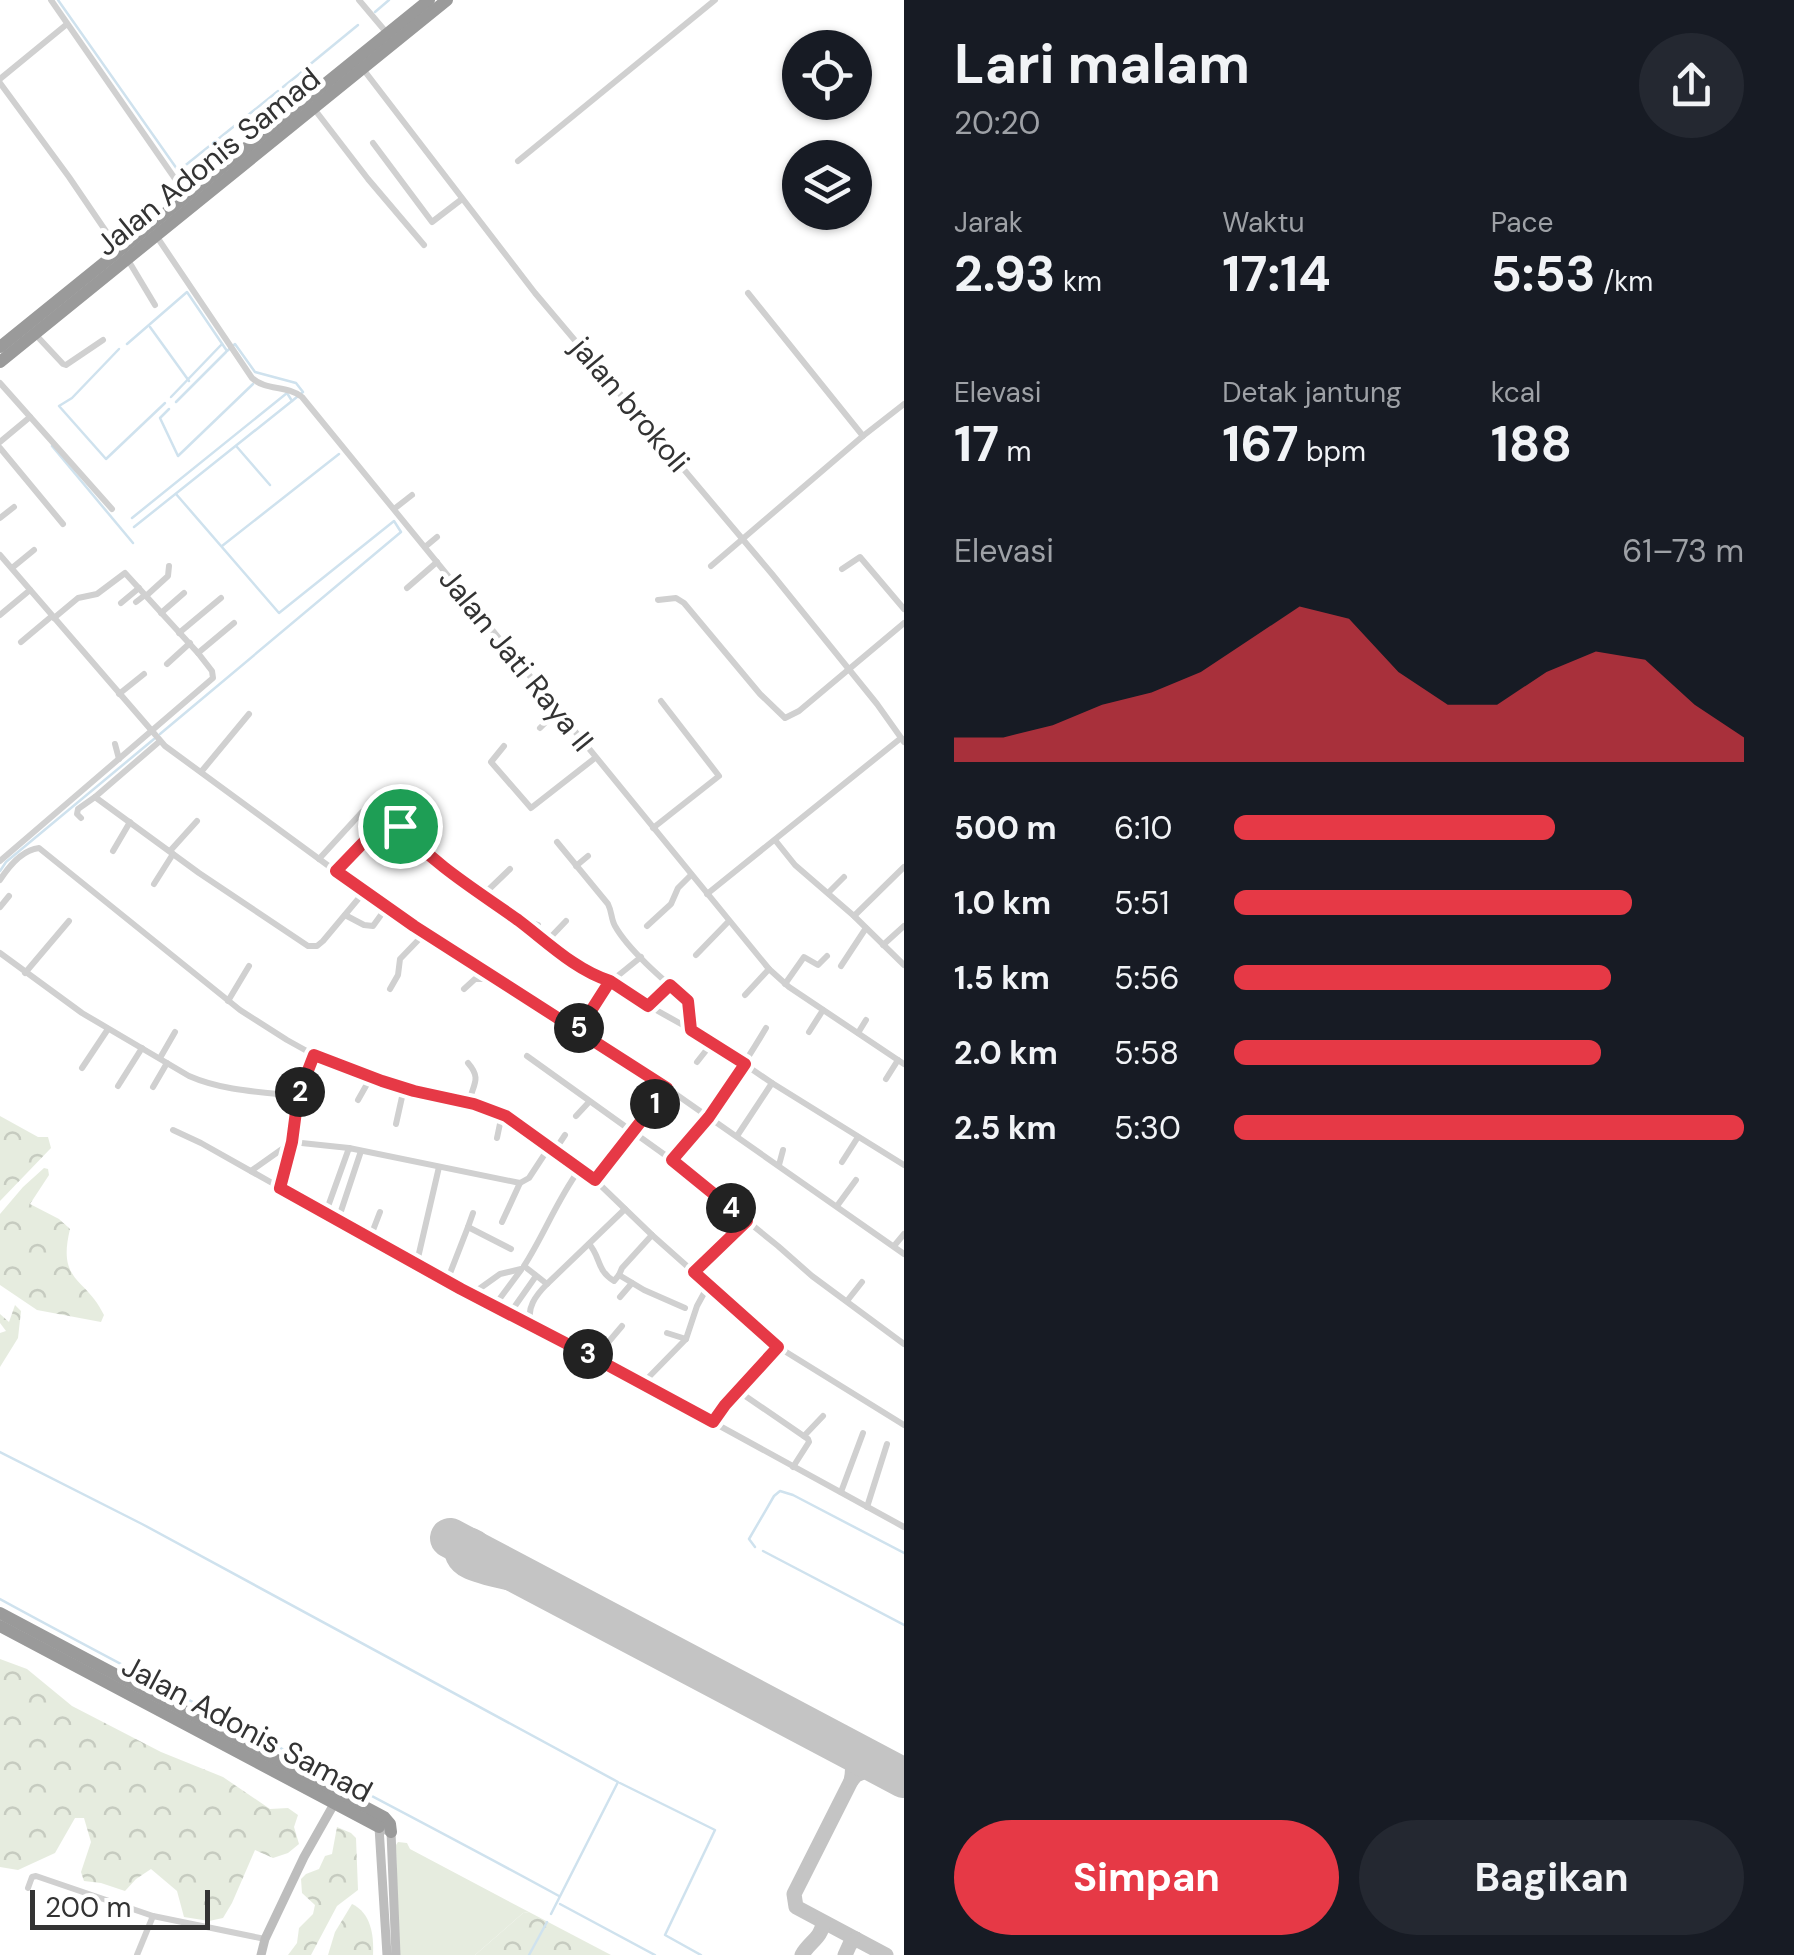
<!DOCTYPE html>
<html lang="id">
<head>
<meta charset="utf-8">
<style>
	:root { --surface:#171b24; --page:#242831; --text:#f1f3f6; --muted:#9ea1a6; --accent:#e63946 }
	body { margin:0; font-family:"DM Sans",sans-serif; background:var(--page); color:var(--text); height:100vh; display:flex; flex-direction:column; font-size:38px; white-space:nowrap }
	* { box-sizing:border-box; margin:0 }
	p { font-size:32px; color:var(--muted) }
	.icon { flex:none; width:55px; height:55px; fill:none; stroke:currentColor; stroke-width:2; stroke-linecap:round; stroke-linejoin:round }
	.map { position:relative; flex:1; overflow:hidden }
	.details { display:flex; flex-direction:column; background:var(--surface); width:890px }
	.details>* { flex:none }
	.controls { position:absolute; left:782px; top:30px; display:grid; gap:20px }
	.controls a { display:grid; place-items:center; width:90px; height:90px; border-radius:50%; background:var(--surface); box-shadow:0 2px 8px #0004; font-size:50px }
	.scale { position:absolute; left:30px; bottom:25px; width:180px; box-sizing:border-box; padding-left:10px; border:5px solid #333; border-top:0; font-size:28px; line-height:35px; white-space:nowrap; color:#333; -webkit-text-stroke:8px #fff; paint-order:stroke }
	.pin { position:absolute; display:grid; place-items:center; width:85px; height:85px; color:#fff; margin:-42px; border:5px solid #fff; border-radius:50%; box-shadow:0 2px 10px #0007 }
	.km { position:absolute; width:50px; height:50px; margin:-25px; border-radius:50%; background:#222; color:#fff; font-size:28px; line-height:50px; text-align:center }
	.round { display:grid; place-items:center; flex:none; width:105px; height:105px; border-radius:52px; background:var(--page) }
	.summary { display:flex; align-items:center; justify-content:space-between; height:170px; padding:0 50px }
	h1 { font-size:55px; font-weight:700; line-height:75px }
	.figures { display:grid; grid-template-columns:repeat(3,1fr); gap:15px; height:170px; padding:10px 50px }
	.figures div { display:grid; align-content:center }
	.figures b { font-size:50px; font-weight:700 }
	.figures small { font-size:28px; font-weight:400 }
	.figures p { font-size:28px }
	.chart { height:280px; padding:20px 50px }
	.chart p { display:flex; justify-content:space-between }
	.chart svg { width:100%; height:180px; margin-top:10px; fill:var(--accent); opacity:.7 }
	.button { display:flex; gap:20px; margin-top:auto; padding:20px 50px }
	.button a { flex:1; height:115px; border-radius:60px; background:var(--accent); color:#fff; font-size:40px; font-weight:700; line-height:115px; text-align:center }
	.button a+a { background:var(--page); color:var(--text) }
	ul { padding:0 50px; list-style:none; font-size:32px }
	li { display:grid; grid-template-columns:160px 120px 1fr; align-items:center; height:75px }
	li i { height:25px; border-radius:12px; background:var(--accent) }
	main { display:flex; flex:1; min-height:0 }
	.map>svg:first-child { display:block }
	.green { fill:#e6ecdf }
	.forest { fill:url(#forest-crowns) }
	.lines { fill:none; stroke-linecap:round; stroke-linejoin:round }
	.stream { stroke:#cfe2ee; stroke-width:2.5 }
	.taxiway { stroke:#c4c4c4; stroke-width:15 }
	.runway { stroke:#c4c4c4; stroke-width:40 }
	.street { stroke:#d0d0d0; stroke-width:6 }
	.secondary { stroke:#bdbdbd; stroke-width:9 }
	.highway { stroke:#9a9a9a; stroke-width:12 }
	.route-casing { stroke:#fff; stroke-width:20 }
	.route { stroke:#e63946; stroke-width:12 }
	.labels { text-anchor:middle; stroke-width:10; stroke-linejoin:round; paint-order:stroke }
	.street-label { font-size:30px; fill:#333; stroke:#fff }
</style>
</head>
<body>
<main>
<div class="map">
<svg width="904" height="1955" viewBox="0 0 904 1955">
	<defs>
		<pattern id="forest-crowns" width="20" height="18" patternUnits="userSpaceOnUse" patternTransform="scale(2.5)"><rect width="20" height="18" fill="#e6ecdf"/><path d="M2 6a3 3 0 1 1 6 0M12 15a3 3 0 1 1 6 0" fill="none" stroke="#c6cbc0"/></pattern>
	</defs>
	<rect width="100%" height="100%" fill="#fff"/>
	<!-- green -->
	<polygon class="green" points="398,1842 407,1843 410,1849 529,1912 523,1913 475,1955 399,1955 396,1845"/>
	<!-- forest -->
	<g class="forest">
		<polygon points="0,1116 38,1137 48,1137 51,1148 0,1201"/>
		<path d="M44,1168L48,1169L49,1175L30,1204L59,1219L70,1229C57,1283 85,1276 104,1315L101,1322L37,1310L0,1285V1214L23,1187Z"/>
		<polygon points="15,1305 21,1311 18,1338 0,1367 0,1333 6,1331 0,1323 0,1314 9,1322"/>
		<polygon points="0,1659 27,1669 72,1706 161,1752 223,1777 270,1809 288,1808 298,1815 294,1827 299,1844 288,1853 273,1858 255,1850 232,1903 223,1918 209,1921 184,1917 177,1891 151,1869 136,1879 125,1891 101,1883 84,1881 81,1872 91,1842 84,1818 75,1818 55,1853 18,1870 0,1867"/>
		<polygon points="337,1827 351,1833 356,1838 358,1890 337,1906 311,1955 288,1955 297,1943 299,1928 313,1914 315,1905 302,1893 301,1879 306,1874 319,1869 325,1856 332,1854"/>
		<path d="M352,1904C371,1913 374,1935 373,1955H328L335,1932Z"/>
		<polygon points="529,1912 611,1955 475,1955 523,1913"/>
	</g>
	<g class="lines">
		<!-- stream -->
		<g class="stream">
			<polyline points="58,0 177,169 182,168 278,91"/>
			<polyline points="375,12 389,0"/>
			<polyline points="308,66 358,25"/>
			<polyline points="283,87 303,71"/>
			<polyline points="150,327 189,381"/>
			<polyline points="127,344 187,292 227,351 235,344 255,372 296,383 303,392 292,401 287,393 132,518"/>
			<polyline points="119,349 72,398 59,406 106,459 165,403"/>
			<polyline points="171,397 222,344"/>
			<polyline points="176,402 226,352"/>
			<polyline points="169,409 160,418 178,456 253,384"/>
			<polyline points="52,446 133,543"/>
			<polyline points="237,447 270,485"/>
			<polyline points="134,527 292,401"/>
			<polyline points="222,546 339,454"/>
			<polyline points="160,734 401,532 394,521 279,613 176,494"/>
			<polyline points="0,871 6,862 154,739"/>
			<polyline points="0,1452 142,1524 618,1782 551,1914"/>
			<polyline points="755,1547 749,1539 774,1496 780,1491 793,1495 904,1553"/>
			<polyline points="763,1551 904,1625"/>
			<path d="M0,1599C185,1700 374,1795 559,1896"/>
			<polyline points="620,1783 715,1830 665,1935 701,1955"/>
			<polyline points="560,1904 655,1955"/>
			<polyline points="529,1955 547,1922"/>
		</g>
		<!-- taxiway -->
		<g class="taxiway">
			<path d="M484,1556L482,1541C457,1521 439,1553 463,1569C479,1579 530,1587 551,1591"/>
			<path d="M839,1743C851,1755 855,1764 851,1781L794,1894L796,1907L886,1955"/>
			<polyline points="851,1781 856,1775 875,1767 894,1773"/>
			<path d="M802,1955C809,1942 822,1938 823,1922"/>
			<polyline points="845,1955 850,1944 856,1939"/>
		</g>
		<!-- runway -->
		<polyline class="runway" points="450,1538 904,1778"/>
		<!-- street -->
		<g class="street">
			<polyline points="51,0 187,196"/>
			<polyline points="359,0 386,32"/>
			<polyline points="363,69 535,293 772,574 877,704 904,742"/>
			<polyline points="0,79 67,24"/>
			<polyline points="0,83 69,177 118,249"/>
			<polyline points="315,110 368,179 424,245"/>
			<polyline points="373,143 432,222 462,199"/>
			<polyline points="518,161 715,0"/>
			<path d="M157,237L252,378C266,391 287,385 302,397L769,969L789,987L904,1064"/>
			<polyline points="128,260 155,305"/>
			<polyline points="748,293 863,436"/>
			<polyline points="35,334 63,364 66,365 103,340"/>
			<polyline points="0,383 112,509"/>
			<polyline points="0,442 30,417"/>
			<polyline points="0,448 63,524"/>
			<polyline points="394,509 412,495"/>
			<polyline points="0,518 14,507"/>
			<polyline points="425,547 437,537"/>
			<polyline points="0,555 165,746 386,908 667,1088 904,1254"/>
			<polyline points="711,566 863,436 904,404"/>
			<polyline points="12,568 34,550"/>
			<polyline points="842,569 860,557 904,609"/>
			<polyline points="407,588 437,562"/>
			<polyline points="146,596 168,576 169,566"/>
			<polyline points="658,600 676,598 684,603 760,694 785,718 799,711 904,623"/>
			<polyline points="136,602 145,595"/>
			<polyline points="121,603 139,588"/>
			<polyline points="161,613 184,593"/>
			<polyline points="0,615 30,590"/>
			<polyline points="179,633 221,598"/>
			<polyline points="21,642 52,616"/>
			<polyline points="198,653 234,623"/>
			<polyline points="167,664 190,643"/>
			<polyline points="119,694 144,674"/>
			<polyline points="540,728 557,711"/>
			<polyline points="160,741 95,797 199,873 308,946 317,946 323,941 364,892"/>
			<polyline points="115,744 119,759"/>
			<polyline points="504,746 491,762 531,808 595,758"/>
			<polyline points="201,772 249,714"/>
			<polyline points="81,818 77,814 78,809 95,797"/>
			<polyline points="401,826 419,805"/>
			<polyline points="653,828 719,776 661,701"/>
			<polyline points="775,840 795,865 854,916 904,965"/>
			<path d="M557,842L608,904C612,912 611,919 615,926C629,951 666,982 688,1001L689,1026L697,1035L718,1046L772,1083L904,1165"/>
			<polyline points="113,851 130,822"/>
			<polyline points="170,851 197,821"/>
			<polyline points="319,859 362,812"/>
			<polyline points="0,861 213,678 212,671 198,653 125,573 97,594 78,598 54,618"/>
			<polyline points="576,866 588,856"/>
			<polyline points="336,871 367,836 388,818 401,826 429,856 454,876 518,920 545,943 648,1006 670,985"/>
			<path d="M0,880C9,866 22,850 39,848L240,1010L287,1040L314,1055L382,1081L413,1091L474,1104L512,1119L595,1180L652,1235L778,1347L904,1425"/>
			<polyline points="154,884 173,854"/>
			<polyline points="828,893 844,877"/>
			<polyline points="707,894 901,738"/>
			<polyline points="482,896 510,869"/>
			<polyline points="0,907 9,896"/>
			<polyline points="345,915 364,925 373,926 386,908"/>
			<polyline points="854,916 904,867"/>
			<polyline points="519,921 524,920 538,925"/>
			<polyline points="647,926 671,904 678,888 691,875"/>
			<polyline points="545,943 566,921"/>
			<polyline points="883,945 904,926"/>
			<path d="M0,953L82,1013L189,1076C223,1091 262,1092 298,1096"/>
			<polyline points="696,955 729,921"/>
			<polyline points="841,966 866,928"/>
			<polyline points="25,973 69,921"/>
			<polyline points="785,984 804,957 818,965 827,956"/>
			<polyline points="390,989 398,975 400,959 425,933"/>
			<polyline points="464,989 475,979 486,979 491,975"/>
			<polyline points="745,995 769,969"/>
			<polyline points="228,1001 249,966"/>
			<polyline points="649,1006 690,1029"/>
			<polyline points="578,1031 604,987 641,957"/>
			<polyline points="809,1032 823,1010"/>
			<polyline points="858,1033 866,1020"/>
			<polyline points="314,1055 298,1096 292,1142 281,1188 326,1212 349,1148 520,1183 529,1178 550,1146"/>
			<polyline points="527,1056 672,1160 778,1246 812,1276 904,1344"/>
			<polyline points="160,1058 175,1032"/>
			<polyline points="697,1062 712,1043"/>
			<path d="M468,1063C482,1079 473,1084 469,1102"/>
			<polyline points="82,1068 108,1029"/>
			<polyline points="886,1079 898,1060"/>
			<polyline points="118,1086 142,1048"/>
			<polyline points="153,1087 167,1063"/>
			<polyline points="358,1100 371,1077"/>
			<polyline points="576,1116 589,1102"/>
			<polyline points="396,1124 404,1088"/>
			<polyline points="173,1130 201,1143 281,1188"/>
			<polyline points="737,1136 772,1083"/>
			<polyline points="497,1138 502,1114"/>
			<polyline points="555,1150 565,1135"/>
			<path d="M672,1160C708,1118 738,1075 766,1028"/>
			<polyline points="842,1162 858,1137"/>
			<polyline points="779,1165 783,1150"/>
			<path d="M579,1170C557,1200 544,1235 524,1266L547,1284L625,1209"/>
			<polyline points="251,1171 292,1142 349,1148"/>
			<polyline points="595,1180 667,1088"/>
			<polyline points="837,1206 856,1180"/>
			<polyline points="326,1212 447,1281 603,1362 904,1527"/>
			<polyline points="338,1220 361,1151"/>
			<polyline points="502,1222 520,1183"/>
			<polyline points="468,1227 473,1213"/>
			<polyline points="652,1235 622,1268 619,1275 644,1290 685,1308"/>
			<polyline points="370,1238 380,1212"/>
			<path d="M589,1244C601,1257 596,1270 614,1281L619,1275"/>
			<polyline points="894,1246 904,1234"/>
			<polyline points="417,1262 439,1167"/>
			<polyline points="694,1272 747,1221"/>
			<polyline points="447,1281 468,1227 511,1249"/>
			<polyline points="472,1294 500,1274 521,1269"/>
			<polyline points="620,1297 632,1283"/>
			<polyline points="847,1301 862,1282"/>
			<polyline points="495,1305 521,1270"/>
			<polyline points="510,1313 536,1276"/>
			<path d="M532,1325C525,1309 536,1295 547,1284"/>
			<polyline points="667,1333 686,1339"/>
			<polyline points="595,1358 622,1326"/>
			<polyline points="642,1384 686,1339 697,1306 709,1284"/>
			<polyline points="738,1391 808,1439 809,1442 793,1467"/>
			<polyline points="713,1422 725,1405 778,1347"/>
			<polyline points="804,1436 823,1416"/>
			<polyline points="841,1492 863,1433"/>
			<polyline points="867,1507 887,1444"/>
			<polyline points="28,1888 32,1877 36,1876 153,1916 265,1939"/>
			<polyline points="137,1955 153,1916"/>
		</g>
		<!-- secondary -->
		<g class="secondary">
			<polyline points="261,1955 265,1939 304,1857 334,1804"/>
			<polyline points="387,1955 379,1827 391,1832 396,1955"/>
		</g>
		<!-- highway -->
		<g class="highway">
			<polyline points="0,347 429,0"/>
			<polyline points="0,362 447,0"/>
			<polyline points="0,1613 384,1817 390,1824 391,1832"/>
			<polyline points="0,1626 379,1827"/>
		</g>
	</g>
	<g class="lines">
		<!-- route casing -->
		<g class="route-casing">
			<path id="route" d="M400,826C434,865 476,890 518,920C546,941 575,970 610,981L578,1031L667,1088L595,1180L506,1116L474,1104L414,1091L382,1081L314,1055L298,1096L292,1142L280,1188L461,1289L602,1362L713,1422L725,1405L778,1347L694,1272L747,1221L672,1160L709,1117L745,1064L691,1030L688,1001L670,985L648,1006L610,981L578,1031L414,926L336,871L387,818L400,826"/>
		</g>
		<!-- route -->
		<use href="#route" class="route"/>
	</g>
	<g class="labels">
		<!-- street labels -->
		<g class="street-label">
			<text transform="translate(208 162) rotate(-39)" y="10">Jalan Adonis Samad</text>
			<text transform="translate(630 405) rotate(50)" y="10">jalan brokoli</text>
			<text transform="translate(516 660) rotate(51)" y="10">Jalan Jati Raya II</text>
			<text transform="translate(247 1729) rotate(28)" y="10">Jalan Adonis Samad</text>
		</g>
	</g>
</svg>
<div class="controls">
<a><svg class="icon" aria-label="locate" viewBox="0 0 24 24"><circle cx="12" cy="12" r="6"/><path d="M12 2v4M12 18v4M2 12h4M18 12h4"/></svg></a>
<a><svg class="icon" aria-label="layers" viewBox="0 0 24 24"><path d="M12 4l9 5-9 5-9-5zM3 14l9 5 9-5"/></svg></a>
</div>
<div class="scale">200 m</div>
<div class="pin" style="left:400px;top:826px;background:#1e9e55"><svg class="icon" aria-label="arrive" viewBox="0 0 24 24"><path d="M6 21V4h12l-3 4 3 4H6"/></svg></div>
<b class="km" style="left:655px;top:1104px">1</b>
<b class="km" style="left:300px;top:1092px">2</b>
<b class="km" style="left:588px;top:1354px">3</b>
<b class="km" style="left:731px;top:1208px">4</b>
<b class="km" style="left:579px;top:1028px">5</b>
</div>
<section class="details">
<div class="summary"><div><h1>Lari malam</h1><p>20:20</p></div><a class="round"><svg class="icon" aria-label="share" viewBox="0 0 24 24"><path d="M12 15V3M7 8l5-5 5 5M5 13v7h14v-7"/></svg></a></div>
<div class="figures">
<div><p>Jarak</p><b>2.93<small> km</small></b></div>
<div><p>Waktu</p><b>17:14</b></div>
<div><p>Pace</p><b>5:53<small> /km</small></b></div>
</div>
<div class="figures">
<div><p>Elevasi</p><b>17<small> m</small></b></div>
<div><p>Detak jantung</p><b>167<small> bpm</small></b></div>
<div><p>kcal</p><b>188</b></div>
</div>
<div class="chart"><p><span>Elevasi</span>61–73 m</p>
<svg viewBox="0 0 160 44" preserveAspectRatio="none"><path d="M0 44V38L10 38L20 35L30 30L40 27L50 22L60 14L70 6L80 9L90 22L100 30L110 30L120 22L130 17L140 19L150 30L160 38V44z"/></svg>
</div>
<ul>
<li><b>500 m</b>6:10<i style="width:63%"></i></li>
<li><b>1.0 km</b>5:51<i style="width:78%"></i></li>
<li><b>1.5 km</b>5:56<i style="width:74%"></i></li>
<li><b>2.0 km</b>5:58<i style="width:72%"></i></li>
<li><b>2.5 km</b>5:30<i style="width:100%"></i></li>
</ul>
<div class="button"><a>Simpan</a><a>Bagikan</a></div>
</section>
</main>
</body>
</html>
